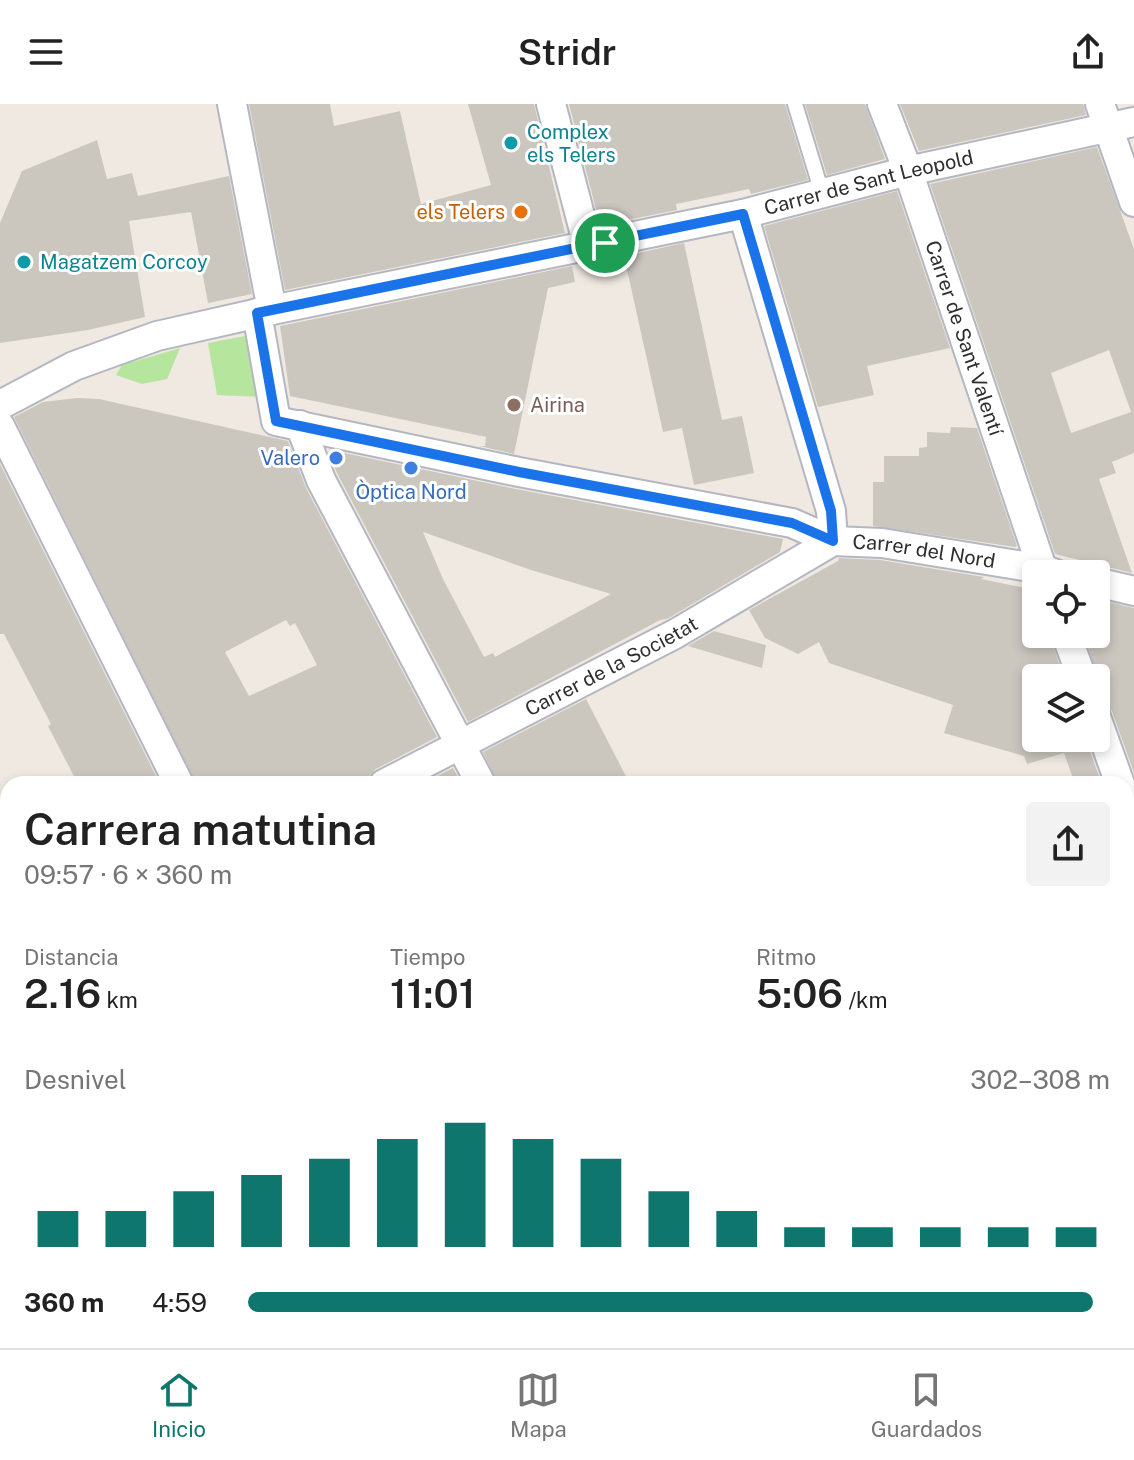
<!DOCTYPE html>
<html lang="es">
<head>
<meta charset="utf-8">
<style>
	:root { --surface:#fff; --page:#f2f2f2; --text:#222; --muted:#767676; --line:#e0e0e0; --accent:#0f766e }
	body { margin:0; font-family:"Public Sans",sans-serif; background:var(--page); color:var(--text); height:100vh; display:flex; flex-direction:column; font-size:30px; white-space:nowrap }
	* { box-sizing:border-box; margin:0 }
	p { font-size:26px; color:var(--muted) }
	.icon { flex:none; width:44px; height:44px; fill:none; stroke:currentColor; stroke-width:2; stroke-linecap:round; stroke-linejoin:round }
	.map { position:relative; flex:1; overflow:hidden }
	.sheet { position:absolute; left:0px; top:672px; width:1134px; height:572px; display:flex; flex-direction:column; background:var(--surface); border-radius:24px 24px 0 0; box-shadow:0 4px 12px #0003 }
	.sheet>* { flex:none }
	.fabs { position:absolute; left:1022px; top:456px; display:grid; gap:16px }
	.fabs a { display:grid; place-items:center; width:88px; height:88px; border-radius:8px; background:var(--surface); box-shadow:0 4px 12px #0003; font-size:40px }
	.pin { position:absolute; display:grid; place-items:center; width:68px; height:68px; color:#fff; margin:-34px; border:4px solid #fff; border-radius:50%; box-shadow:0 2px 8px #0007 }
	.round { display:grid; place-items:center; flex:none; width:84px; height:84px; border-radius:8px; background:var(--page) }
	.summary { display:flex; align-items:center; justify-content:space-between; height:136px; padding:0 24px }
	h1 { font-size:44px; font-weight:600; line-height:60px }
	.metrics { display:grid; grid-template-columns:repeat(3,1fr); gap:12px; height:136px; padding:8px 24px }
	.metrics div { display:grid; align-content:center }
	.metrics b { font-size:40px; font-weight:600 }
	.metrics small { font-size:22px; font-weight:400 }
	.metrics p { font-size:22px }
	.chart { height:224px; padding:16px 24px }
	.chart p { display:flex; justify-content:space-between }
	.chart svg { width:100%; height:144px; margin-top:8px; stroke:var(--accent); stroke-width:6 }
	ul { padding:0 24px; list-style:none; font-size:26px }
	li { display:grid; grid-template-columns:128px 96px 1fr; align-items:center; height:60px }
	li i { height:20px; border-radius:10px; background:var(--accent) }
	header { display:flex; justify-content:space-between; align-items:center; height:104px; padding:0 24px; background:var(--surface); font-size:36px; font-weight:600 }
	.dock { display:flex; justify-content:space-around; align-items:center; height:112px; border-top:2px solid var(--line); background:var(--surface); font-size:22px; color:var(--muted) }
	.dock a { display:grid; justify-items:center; gap:4px }
	.dock .selected { color:var(--accent) }
	.map>svg:first-child { display:block }
	.green { fill:#b6e59e }
	.building { fill:#cbc7bf; fill-rule:evenodd }
	.lines { fill:none; stroke-linecap:round; stroke-linejoin:round }
	.lane-casing { stroke:#b4b7c1; stroke-width:18 }
	.street-casing { stroke:#b4b7c1; stroke-width:32 }
	.lane { stroke:#fff; stroke-width:14 }
	.street { stroke:#fff; stroke-width:28 }
	.route-casing { stroke:#fff; stroke-width:16 }
	.route { stroke:#1a73e8; stroke-width:10 }
	.culture-dot { fill:#0f9aa8; stroke:#fff; stroke-width:3 }
	.food-dot { fill:#e8710a; stroke:#fff; stroke-width:3 }
	.education-dot { fill:#8d6e63; stroke:#fff; stroke-width:3 }
	.shop-dot { fill:#3f7fe0; stroke:#fff; stroke-width:3 }
	.labels { text-anchor:middle; stroke-width:6; stroke-linejoin:round; paint-order:stroke }
	.culture-label { font-size:20px; fill:#0d838f; stroke:#fff; text-anchor:start }
	.street-label { font-size:20px; fill:#2e2e2e; stroke:#fff }
	.food-label { font-size:20px; fill:#c56008; stroke:#fff; text-anchor:end }
	.education-label { font-size:20px; fill:#785e54; stroke:#fff; text-anchor:start }
	.shop-label { font-size:20px; fill:#366cbe; stroke:#fff; text-anchor:end }
</style>
</head>
<body>
<header><svg class="icon" aria-label="menu" viewBox="0 0 24 24"><path d="M4 6h16M4 12h16M4 18h16"/></svg>Stridr<svg class="icon" aria-label="share" viewBox="0 0 24 24"><path d="M12 15V3M7 8l5-5 5 5M5 13v7h14v-7"/></svg></header>
<div class="map">
<svg width="1134" height="1244" viewBox="0 0 1134 1244">
	<rect width="100%" height="100%" fill="#efe9e1"/>
	<!-- green -->
	<g class="green">
		<polygon points="251,231 262,293 217,291 208,239"/>
		<polygon points="180,244 167,275 142,280 116,271 122,261"/>
	</g>
	<!-- building -->
	<g class="building">
		<polygon points="249,0 330,0 334,22 400,7 421,100 491,81 468,0 534,0 565,129 285,186"/>
		<polygon points="569,0 785,0 808,76 751,90 749,85 676,100 677,106 617,118 615,113 599,117"/>
		<polygon points="805,0 865,0 885,55 827,71"/>
		<polygon points="900,0 1083,0 1086,11 919,47"/>
		<polygon points="97,36 107,75 132,69 138,92 229,72 252,190 208,199 191,108 129,117 145,213 88,226 0,239 0,119 22,67"/>
		<path d="M1097,43L1134,145V349L1112,358L1116,369L1099,375L1132,469L1055,450L930,80ZM1109,246L1131,308L1071,329L1051,269Z"/>
		<polygon points="897,87 950,244 867,262 874,291 818,303 764,122"/>
		<polygon points="684,139 722,316 742,312 754,369 694,381 682,324 663,328 624,152"/>
		<polygon points="572,162 575,178 548,184 514,350 479,342 485,342 486,333 290,292 280,222"/>
		<path d="M77,294L99,295L288,337L306,384L437,633L376,665L369,672L367,680H196L14,313L43,298ZM286,516L290,522L295,519L317,561L249,592L225,548Z"/>
		<polygon points="951,323 977,324 1017,442 1015,443 873,422 873,378 884,378 884,352 919,352 919,344 927,343 927,328 950,329"/>
		<path d="M330,346L516,385L783,435L780,448L667,515L660,516L468,618L337,369L328,348ZM423,428L531,466L611,490L495,553L493,549L484,553L443,475Z"/>
		<polygon points="0,360 160,680 78,680 48,622 51,620 4,530 0,530"/>
		<polygon points="839,454 880,456 984,473 981,475 1036,486 1036,530 1049,530 1064,574 1036,574 1036,634 1085,634 1102,680 1075,680 1064,649 1027,660 1024,652 944,629 953,601 829,559 819,538 798,550 765,534 749,506 838,457"/>
		<polygon points="1096,495 1134,504 1134,669 1112,607 1106,600 1084,530 1096,530"/>
		<polygon points="714,527 766,541 762,564 688,542"/>
		<polygon points="586,595 630,680 498,680 483,648"/>
		<polygon points="453,664 462,680 421,680"/>
	</g>
	<g class="lines">
		<!-- lane casing -->
		<g class="lane-casing">
			<polyline id="lane" points="795,0 819,79 828,88"/>
		</g>
		<!-- street casing -->
		<g class="street-casing">
			<g id="street">
				<polyline points="232,0 272,206"/>
				<polyline points="551,0 588,142"/>
				<path id="s1" d="M882,0L908,67L1044,470"/>
				<polyline points="1100,0 1134,98"/>
				<polyline points="743,110 831,407 833,437"/>
				<path id="s2" d="M257,209L276,317L519,368L792,419L833,437L882,439L1042,465L1056,470"/>
				<path id="s3" d="M0,301L74,262L157,232L272,206L743,110L908,67L1134,18"/>
				<polyline points="300,321 321,376 481,680"/>
				<polyline points="0,322 179,680"/>
				<polyline points="1096,478 1134,487"/>
				<polyline points="1066,530 1082,574"/>
				<polyline points="1096,613 1120,680"/>
				<path id="s4" d="M384,680L675,530L833,437"/>
				<polyline points="1126,695 1134,717"/>
				<polyline points="0,865 8,874"/>
				<polyline points="1126,909 1134,906"/>
				<polyline points="1,916 8,929"/>
				<polyline points="1126,1135 1134,1131"/>
				<polyline points="1126,1226 1134,1223"/>
				<polyline points="173,1236 178,1244"/>
				<polyline points="466,1236 470,1244"/>
				<polyline points="349,1244 367,1236"/>
				<polyline points="898,1244 914,1236"/>
				<polyline points="1033,1244 1053,1236"/>
			</g>
		</g>
		<!-- lane -->
		<use href="#lane" class="lane"/>
		<!-- street -->
		<use href="#street" class="street"/>
	</g>
	<g class="lines">
		<!-- route casing -->
		<g class="route-casing">
			<polygon id="route" points="743,110 831,407 833,437 792,419 519,368 276,317 257,209"/>
		</g>
		<!-- route -->
		<use href="#route" class="route"/>
	</g>
	<!-- markers -->
	<g class="culture-dot">
		<circle cx="511" cy="39" r="8"/>
		<circle cx="24" cy="158" r="8"/>
	</g>
	<circle class="food-dot" cx="521" cy="108" r="8"/>
	<circle class="education-dot" cx="514" cy="301" r="8"/>
	<g class="shop-dot">
		<circle cx="336" cy="354" r="8"/>
		<circle cx="411" cy="364" r="8"/>
	</g>
	<g class="labels">
		<!-- culture labels -->
		<g class="culture-label">
			<text x="527" y="35">Complex<tspan x="527" dy="23">els Telers</tspan></text>
			<text x="40" y="165">Magatzem Corcoy</text>
		</g>
		<!-- street labels -->
		<g class="street-label">
			<text dy="7" stroke="none"><textPath href="#s3" startOffset="900">Carrer de Sant Leopold</textPath></text>
			<text dy="7" stroke="none"><textPath href="#s1" startOffset="248">Carrer de Sant Valentí</textPath></text>
			<text dy="7" stroke="none"><textPath href="#s2" startOffset="772">Carrer del Nord</textPath></text>
			<text dy="7" stroke="none"><textPath href="#s4" startOffset="256">Carrer de la Societat</textPath></text>
		</g>
		<!-- food labels -->
		<g class="food-label">
			<text x="505" y="115">els Telers</text>
		</g>
		<!-- education labels -->
		<g class="education-label">
			<text x="530" y="308">Airina</text>
		</g>
		<!-- shop labels -->
		<g class="shop-label">
			<text x="320" y="361">Valero</text>
			<text x="411" y="395" text-anchor="middle">Òptica Nord</text>
		</g>
	</g>
</svg>
<div class="fabs">
<a><svg class="icon" aria-label="locate" viewBox="0 0 24 24"><circle cx="12" cy="12" r="6"/><path d="M12 2v4M12 18v4M2 12h4M18 12h4"/></svg></a>
<a><svg class="icon" aria-label="layers" viewBox="0 0 24 24"><path d="M12 4l9 5-9 5-9-5zM3 14l9 5 9-5"/></svg></a>
</div>
<div class="pin" style="left:605px;top:139px;background:#1e9e55"><svg class="icon" aria-label="arrive" viewBox="0 0 24 24"><path d="M6 21V4h12l-3 4 3 4H6"/></svg></div>
<section class="sheet">
<div class="summary"><div><h1>Carrera matutina</h1><p>09:57 · 6 × 360 m</p></div><a class="round"><svg class="icon" aria-label="share" viewBox="0 0 24 24"><path d="M12 15V3M7 8l5-5 5 5M5 13v7h14v-7"/></svg></a></div>
<div class="metrics">
<div><p>Distancia</p><b>2.16<small> km</small></b></div>
<div><p>Tiempo</p><b>11:01</b></div>
<div><p>Ritmo</p><b>5:06<small> /km</small></b></div>
</div>
<div class="chart"><p><span>Desnivel</span>302–308 m</p>
<svg viewBox="0 0 160 44" preserveAspectRatio="none"><path d="M5 44V33M15 44V33M25 44V27M35 44V22M45 44V17M55 44V11M65 44V6M75 44V11M85 44V17M95 44V27M105 44V33M115 44V38M125 44V38M135 44V38M145 44V38M155 44V38"/></svg>
</div>
<ul>
<li><b>360 m</b>4:59<i style="width:98%"></i></li>
</ul>
</section>
</div>
<nav class="dock">
<a class="selected"><svg class="icon" aria-label="home" viewBox="0 0 24 24"><path d="M3 11l9-7 9 7M6 9v11h12V9"/></svg>Inicio</a>
<a><svg class="icon" aria-label="map" viewBox="0 0 24 24"><path d="M3 6l6-2 6 2 6-2v14l-6 2-6-2-6 2zM9 4v14M15 6v14"/></svg>Mapa</a>
<a><svg class="icon" aria-label="saved" viewBox="0 0 24 24"><path d="M7 4h10v16l-5-4-5 4z"/></svg>Guardados</a>
</nav>
</body>
</html>
